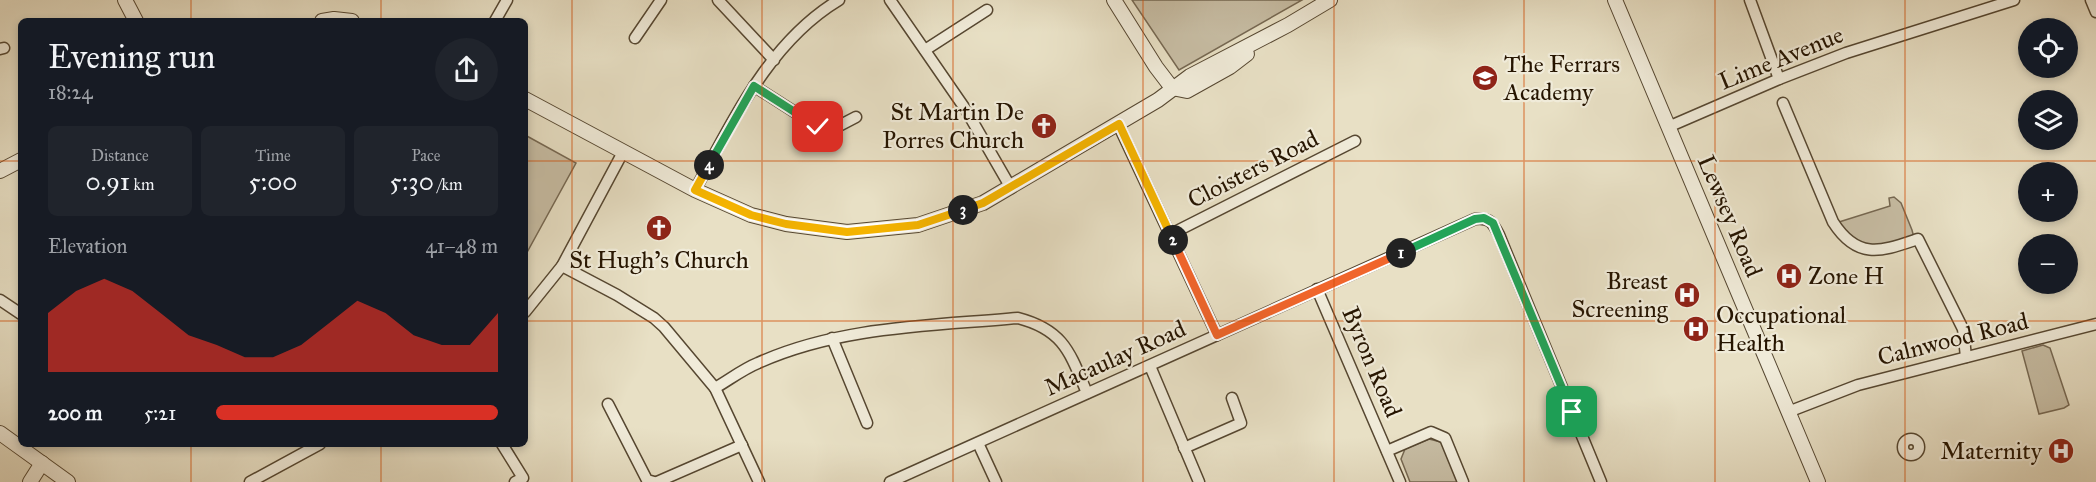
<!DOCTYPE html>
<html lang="en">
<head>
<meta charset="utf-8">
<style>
	:root { --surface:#171b24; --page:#20242c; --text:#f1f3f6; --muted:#9ea1a6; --accent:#d93025 }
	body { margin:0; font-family:"IM FELL Great Primer",serif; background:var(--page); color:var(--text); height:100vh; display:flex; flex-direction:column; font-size:22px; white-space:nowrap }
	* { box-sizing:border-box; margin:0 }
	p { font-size:20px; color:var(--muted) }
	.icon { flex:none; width:33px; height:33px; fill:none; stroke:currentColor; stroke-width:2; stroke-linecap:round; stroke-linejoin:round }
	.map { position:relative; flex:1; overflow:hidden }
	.drawer { position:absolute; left:18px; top:18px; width:510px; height:429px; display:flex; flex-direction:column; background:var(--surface); border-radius:9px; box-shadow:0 3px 9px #0003 }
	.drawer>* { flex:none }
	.buttons { position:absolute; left:2018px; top:18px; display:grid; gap:12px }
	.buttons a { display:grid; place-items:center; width:60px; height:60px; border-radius:50%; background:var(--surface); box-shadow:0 3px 9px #0003; font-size:30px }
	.pin { position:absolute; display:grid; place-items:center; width:51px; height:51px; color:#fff; margin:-26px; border-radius:12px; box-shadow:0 3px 9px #0006 }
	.km { position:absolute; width:30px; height:30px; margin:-15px; border-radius:50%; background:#222; color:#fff; font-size:16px; line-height:30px; text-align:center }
	.round { display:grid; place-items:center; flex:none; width:63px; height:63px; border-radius:32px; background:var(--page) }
	.overview { display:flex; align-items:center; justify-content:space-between; height:102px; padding:0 30px }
	h1 { font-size:33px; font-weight:600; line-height:45px }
	.stats { display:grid; grid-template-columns:repeat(3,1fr); gap:9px; height:102px; padding:6px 30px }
	.stats div { display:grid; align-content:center; border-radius:9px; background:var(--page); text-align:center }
	.stats b { font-size:26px; font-weight:600 }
	.stats small { font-size:16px; font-weight:400 }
	.stats p { font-size:16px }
	.chart { height:168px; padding:12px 30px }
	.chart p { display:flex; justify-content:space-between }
	.chart svg { width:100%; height:108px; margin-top:6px; fill:var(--accent); opacity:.7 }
	ul { padding:0 30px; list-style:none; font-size:20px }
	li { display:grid; grid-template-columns:96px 72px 1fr; align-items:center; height:45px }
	li i { height:15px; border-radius:8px; background:var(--accent) }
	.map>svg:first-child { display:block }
	.green { fill:#c7bda4; stroke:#766852; stroke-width:1.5 }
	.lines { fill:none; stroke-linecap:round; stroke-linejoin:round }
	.minor-casing { stroke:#564731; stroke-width:13 }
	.tertiary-casing { stroke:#564731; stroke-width:16 }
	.minor { stroke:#f0ebd9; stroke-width:10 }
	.tertiary { stroke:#f0ebd9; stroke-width:14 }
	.split-1-casing { stroke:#fff; stroke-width:12 }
	.split-2-casing { stroke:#fff; stroke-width:12 }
	.split-3-casing { stroke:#fff; stroke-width:12 }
	.split-4-casing { stroke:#fff; stroke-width:12 }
	.split-5-casing { stroke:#fff; stroke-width:12 }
	.split-1 { stroke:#22a559; stroke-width:8 }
	.split-2 { stroke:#f0652b; stroke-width:8 }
	.split-3 { stroke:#f5b400; stroke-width:8 }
	.split-4 { stroke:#f5b400; stroke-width:8 }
	.split-5 { stroke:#22a559; stroke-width:8 }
	.grid { fill:none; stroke:#d4520b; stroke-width:1.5; stroke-opacity:0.55 }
	.labels { text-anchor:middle; stroke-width:4.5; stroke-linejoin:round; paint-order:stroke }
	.street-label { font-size:24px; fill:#251400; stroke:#f0ebd9 }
	.poi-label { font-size:24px; fill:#251400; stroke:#f0ebd9; text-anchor:start }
</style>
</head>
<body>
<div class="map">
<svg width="2096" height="482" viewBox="0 0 2096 482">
	<rect width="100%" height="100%" fill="#e8e0c5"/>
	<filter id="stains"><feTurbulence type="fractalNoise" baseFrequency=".00333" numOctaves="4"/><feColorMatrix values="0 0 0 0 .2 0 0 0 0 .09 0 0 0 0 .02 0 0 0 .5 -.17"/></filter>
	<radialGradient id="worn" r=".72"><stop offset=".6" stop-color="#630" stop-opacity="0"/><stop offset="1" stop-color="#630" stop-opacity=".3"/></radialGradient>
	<!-- green -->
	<g class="green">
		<polygon points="1132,0 1302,0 1179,70"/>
		<polygon points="525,135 576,163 525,256"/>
		<path d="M1894,197L1901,203L1912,230L1913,234L1911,238C1900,241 1889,246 1878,247C1863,249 1845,234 1839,222L1890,206L1889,198Z"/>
		<polygon points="2043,345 2050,348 2069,405 2064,408 2039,414 2022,351"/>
		<polygon points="1429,439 1441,442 1458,482 1410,482 1401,459 1405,449"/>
	</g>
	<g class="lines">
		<!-- minor casing -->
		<g class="minor-casing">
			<g id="minor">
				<polyline points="718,0 774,60"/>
				<polyline points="890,0 966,110 1011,188"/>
				<polyline points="1750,0 1779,79"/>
				<polyline points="2091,0 2096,12"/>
				<polyline points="495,21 507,0"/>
				<polyline points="635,38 661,0"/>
				<polyline points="0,49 4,48"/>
				<polyline points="925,50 987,10"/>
				<polyline points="754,86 818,127 833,129 856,117"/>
				<path d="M1783,103L1833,222C1858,261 1882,251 1918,239L1963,329L1966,357"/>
				<polyline points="1118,124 1217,335"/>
				<polyline points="1668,127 1779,79 1846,53 2014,0"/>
				<path d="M695,190C733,121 769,42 839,0"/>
				<polyline points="1171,234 1355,141"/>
				<polyline points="562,266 617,295 654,318 664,327 715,388 759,482"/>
				<polyline points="1317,289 1400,482"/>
				<polyline points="0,300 21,314"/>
				<polyline points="525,312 562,266 623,152"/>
				<polyline points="832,338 867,423"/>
				<polyline points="1150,366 1199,482"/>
				<path d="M715,388C729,380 743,369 758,363C840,326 931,326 1018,318C1064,330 1070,353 1087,393"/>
				<polyline points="608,404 647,480 654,482"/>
				<polyline points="1788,412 1858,385 2096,324"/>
				<circle cx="1911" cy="447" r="8"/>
				<polyline points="978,443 996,482"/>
				<polyline points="502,444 523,478 515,482"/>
				<polyline points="1184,448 1241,423 1232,398"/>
				<polyline points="1387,451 1431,432 1445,438 1463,482"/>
				<polyline points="250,482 320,444"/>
				<polyline points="657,482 742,445"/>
				<path d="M890,482L1475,219C1490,217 1493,223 1499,235L1601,482"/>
			</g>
		</g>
		<!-- tertiary casing -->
		<g class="tertiary-casing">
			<g id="tertiary">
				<polyline points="125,0 136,21"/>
				<polyline points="1114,0 1156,67 1172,88"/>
				<polyline points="1615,0 1818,482"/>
				<polyline points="322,21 334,19 352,21"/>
				<polyline points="1172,88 1187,91 1230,67 1247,54"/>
				<polyline points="525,99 695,190 751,215 786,224 847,232 918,225 983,203 1158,100 1190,76 1288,25 1330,0"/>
				<polyline points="0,171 21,160"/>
				<polyline points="0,433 68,482"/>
				<polyline points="30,482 42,463"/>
			</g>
		</g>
		<!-- minor -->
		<use href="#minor" class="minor"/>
		<!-- tertiary -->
		<use href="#tertiary" class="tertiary"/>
	</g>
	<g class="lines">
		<!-- split-1 casing -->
		<g class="split-1-casing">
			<polyline id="split-1" points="1401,253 1475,219 1484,218 1493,223 1572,412"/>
		</g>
		<!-- split-2 casing -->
		<g class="split-2-casing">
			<polyline id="split-2" points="1173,240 1217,335 1401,253"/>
		</g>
		<!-- split-3 casing -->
		<g class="split-3-casing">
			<polyline id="split-3" points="963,210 983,203 1119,124 1173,240"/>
		</g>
		<!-- split-4 casing -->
		<g class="split-4-casing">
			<polyline id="split-4" points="709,165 695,190 751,215 786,224 847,232 918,225 963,210"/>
		</g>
		<!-- split-5 casing -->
		<g class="split-5-casing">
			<polyline id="split-5" points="709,165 754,86 818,127"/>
		</g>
		<!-- split-1 -->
		<use href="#split-1" class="split-1"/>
		<!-- split-2 -->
		<use href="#split-2" class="split-2"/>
		<!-- split-3 -->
		<use href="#split-3" class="split-3"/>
		<!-- split-4 -->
		<use href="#split-4" class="split-4"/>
		<!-- split-5 -->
		<use href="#split-5" class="split-5"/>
	</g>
	<!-- grid -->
	<path class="grid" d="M191,0V21M381,0V21M572,0V482M762,0V482M953,0V482M1143,0V482M1334,0V482M1524,0V482M1715,0V482M1905,0V482M0,161H21M525,161H2096M0,321H21M525,321H2096M191,444V482M381,444V482"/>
	<!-- icons -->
	<defs>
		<g id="school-disc" transform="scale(1.35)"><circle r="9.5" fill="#8f2418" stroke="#f0ebd9"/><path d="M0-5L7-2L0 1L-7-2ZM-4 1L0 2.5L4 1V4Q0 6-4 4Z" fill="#fff"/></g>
		<g id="church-disc" transform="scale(1.35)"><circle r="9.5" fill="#8f2418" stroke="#f0ebd9"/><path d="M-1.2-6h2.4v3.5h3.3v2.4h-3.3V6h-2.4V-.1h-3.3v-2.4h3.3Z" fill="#fff"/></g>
		<g id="hospital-disc" transform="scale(1.35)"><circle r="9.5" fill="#8f2418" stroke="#f0ebd9"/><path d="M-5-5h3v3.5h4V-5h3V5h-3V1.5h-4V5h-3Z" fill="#fff"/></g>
	</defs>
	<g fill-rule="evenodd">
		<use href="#school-disc" x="1485" y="78"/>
		<use href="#church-disc" x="1044" y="126"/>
		<use href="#church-disc" x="659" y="228"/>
		<use href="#hospital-disc" x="1789" y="276"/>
		<use href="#hospital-disc" x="1687" y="295"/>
		<use href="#hospital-disc" x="1696" y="329"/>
		<use href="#hospital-disc" x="2061" y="451"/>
	</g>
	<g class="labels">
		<!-- street labels -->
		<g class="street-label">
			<text transform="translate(1781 58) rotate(-22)" y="8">Lime Avenue</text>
			<text transform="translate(1253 169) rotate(-27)" y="8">Cloisters Road</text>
			<text transform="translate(1730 216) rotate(67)" y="8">Lewsey Road</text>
			<text transform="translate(1953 339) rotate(-14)" y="8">Calnwood Road</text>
			<text transform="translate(1115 358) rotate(-24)" y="8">Macaulay Road</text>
			<text transform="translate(1372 362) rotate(67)" y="8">Byron Road</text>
		</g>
		<!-- poi labels -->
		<g class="poi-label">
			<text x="1504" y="72">The Ferrars<tspan x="1504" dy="28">Academy</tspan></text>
			<text x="1024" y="120" text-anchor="end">St Martin De<tspan x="1024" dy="28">Porres Church</tspan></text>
			<text x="659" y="268" text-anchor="middle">St Hugh's Church</text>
			<text x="1808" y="284">Zone H</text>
			<text x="1668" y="289" text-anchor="end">Breast<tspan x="1668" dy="28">Screening</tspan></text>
			<text x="1716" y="323">Occupational<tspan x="1716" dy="28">Health</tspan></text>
			<text x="2042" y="459" text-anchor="end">Maternity</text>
		</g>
	</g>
	<rect width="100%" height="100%" filter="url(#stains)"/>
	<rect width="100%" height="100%" fill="url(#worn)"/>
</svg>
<div class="buttons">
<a><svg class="icon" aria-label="locate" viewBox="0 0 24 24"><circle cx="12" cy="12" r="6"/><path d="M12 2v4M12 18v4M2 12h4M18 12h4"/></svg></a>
<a><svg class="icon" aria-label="layers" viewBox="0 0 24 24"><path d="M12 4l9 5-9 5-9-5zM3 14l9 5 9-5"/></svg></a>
<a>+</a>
<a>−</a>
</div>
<div class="pin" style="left:1572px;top:412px;background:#1e9e55"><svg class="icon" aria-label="arrive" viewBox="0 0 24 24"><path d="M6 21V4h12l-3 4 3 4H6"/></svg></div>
<div class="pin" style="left:818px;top:127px;background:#d93025"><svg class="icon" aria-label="check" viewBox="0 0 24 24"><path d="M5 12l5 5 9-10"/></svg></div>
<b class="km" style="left:1401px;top:253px">1</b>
<b class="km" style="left:1173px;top:240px">2</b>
<b class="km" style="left:963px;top:210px">3</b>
<b class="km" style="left:709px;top:165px">4</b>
<section class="drawer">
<div class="overview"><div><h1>Evening run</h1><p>18:24</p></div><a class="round"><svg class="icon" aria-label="share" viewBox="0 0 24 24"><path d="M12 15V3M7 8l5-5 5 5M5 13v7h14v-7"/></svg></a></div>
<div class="stats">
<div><p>Distance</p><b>0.91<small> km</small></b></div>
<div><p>Time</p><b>5:00</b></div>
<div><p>Pace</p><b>5:30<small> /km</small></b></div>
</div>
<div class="chart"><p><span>Elevation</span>41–48 m</p>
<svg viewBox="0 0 160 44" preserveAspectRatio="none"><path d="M0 44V20L10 11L20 6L30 11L40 20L50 29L60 33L70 38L80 38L90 33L100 24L110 15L120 20L130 29L140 33L150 33L160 20V44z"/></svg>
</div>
<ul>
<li><b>200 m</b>5:21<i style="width:100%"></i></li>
</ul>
</section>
</div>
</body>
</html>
